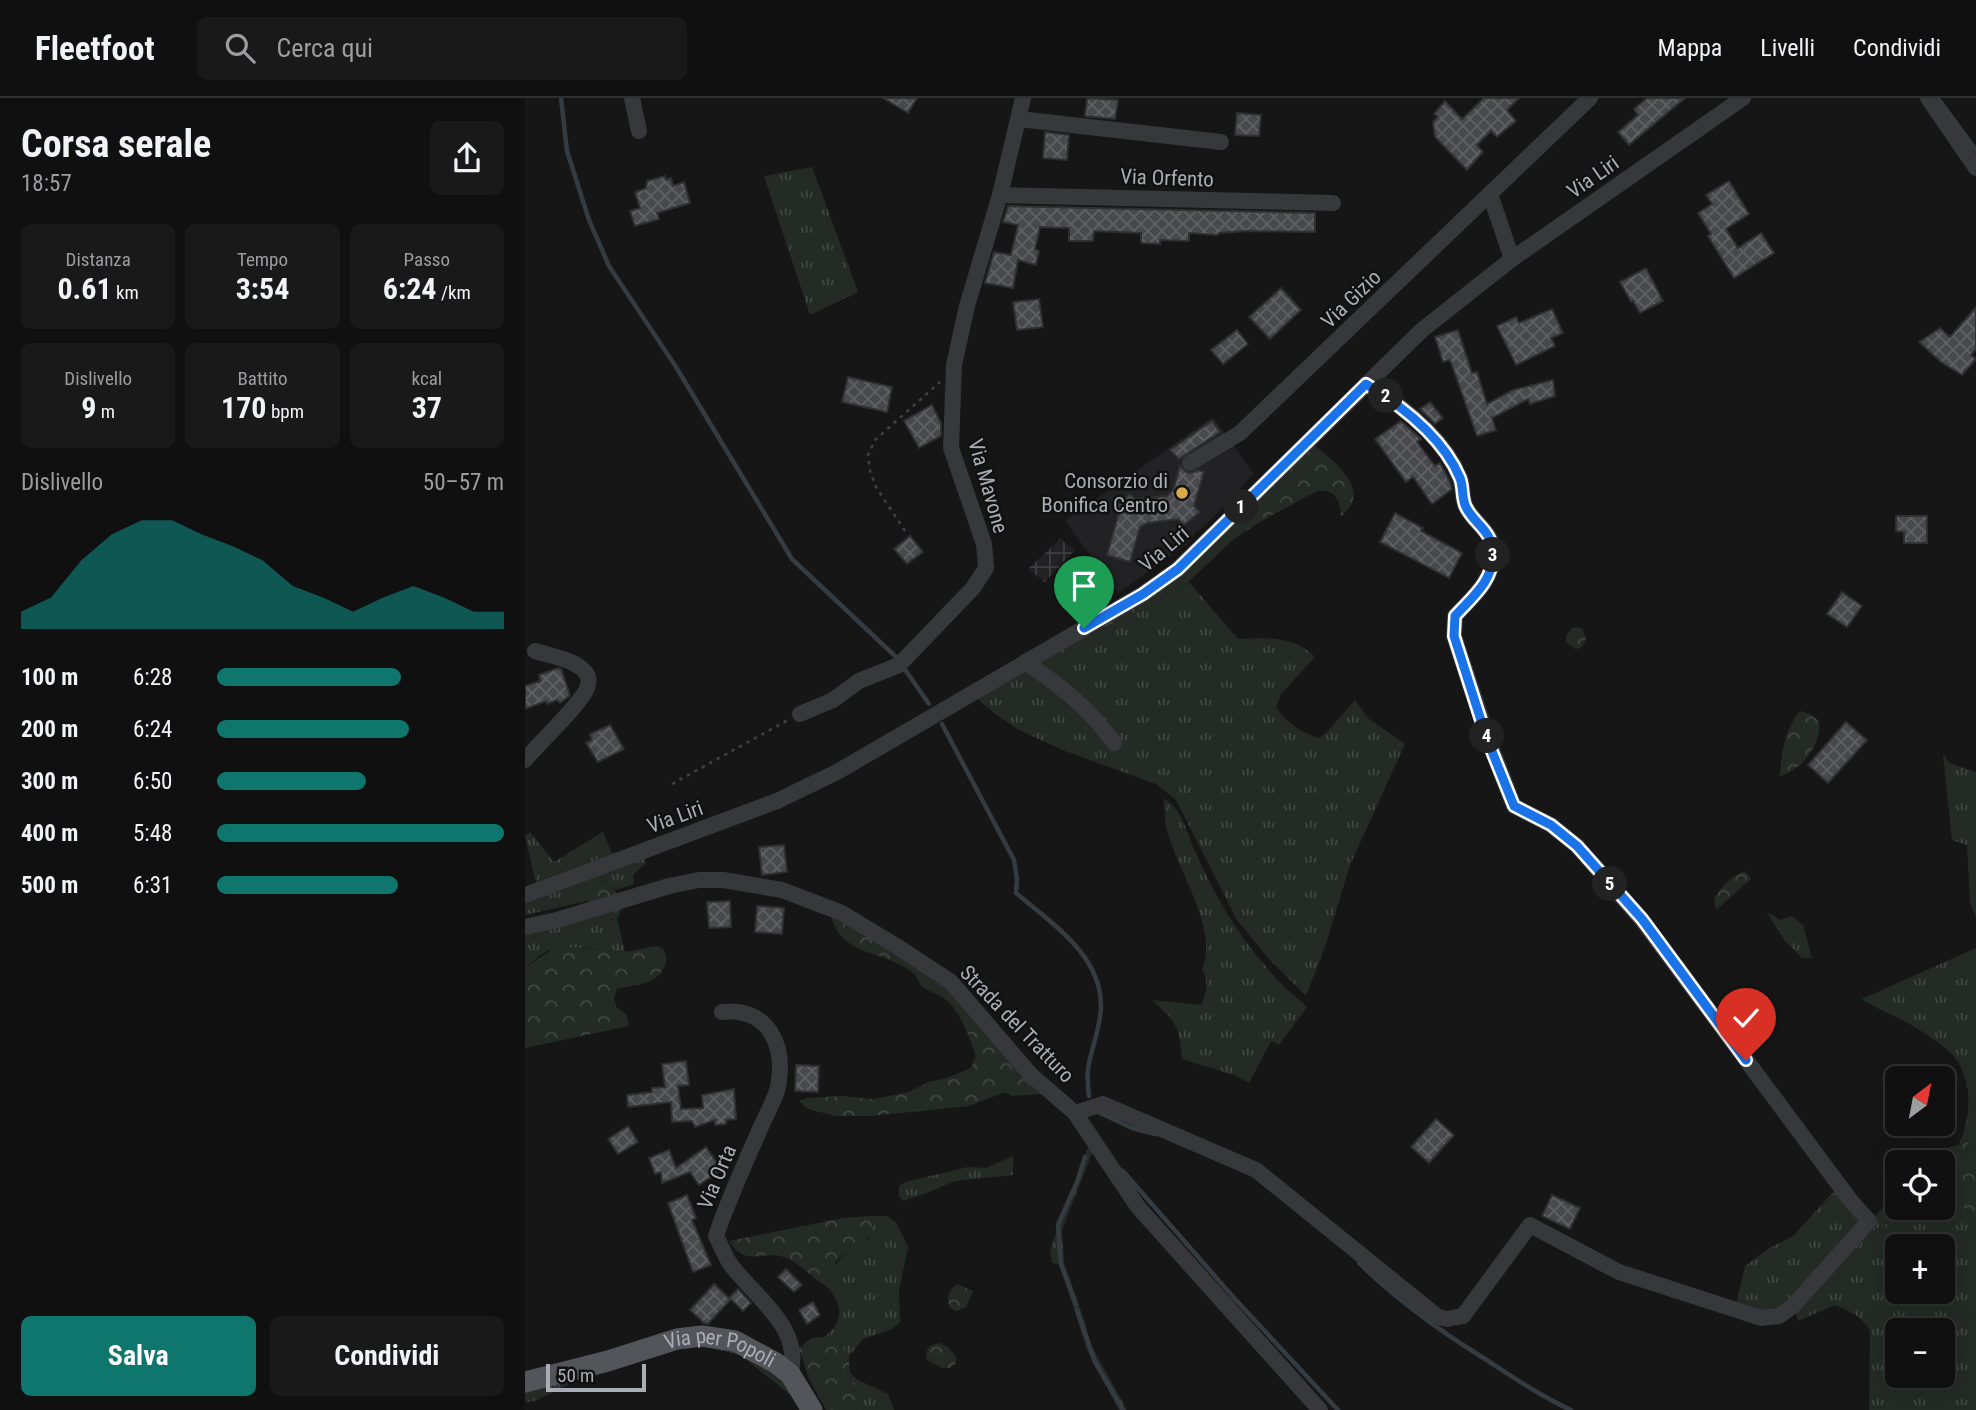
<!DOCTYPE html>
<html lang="it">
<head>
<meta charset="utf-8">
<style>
	:root { --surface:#101011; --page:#19191a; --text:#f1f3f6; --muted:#9c9d9f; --line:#303031; --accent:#0f766e }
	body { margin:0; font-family:"Roboto Condensed",sans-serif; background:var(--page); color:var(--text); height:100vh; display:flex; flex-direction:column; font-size:26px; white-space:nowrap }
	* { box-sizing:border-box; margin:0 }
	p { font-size:23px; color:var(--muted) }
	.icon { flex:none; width:38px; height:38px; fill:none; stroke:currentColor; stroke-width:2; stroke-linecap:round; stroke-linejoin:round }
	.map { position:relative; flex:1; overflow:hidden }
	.side { display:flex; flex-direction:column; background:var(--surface); width:525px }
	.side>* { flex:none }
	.needle { width:46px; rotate:32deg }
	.controls { position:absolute; left:1360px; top:968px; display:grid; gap:14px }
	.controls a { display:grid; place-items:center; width:70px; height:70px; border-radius:10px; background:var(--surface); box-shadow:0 7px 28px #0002,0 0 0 2px var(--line); font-size:35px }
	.scale { position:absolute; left:21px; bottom:18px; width:100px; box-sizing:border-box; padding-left:7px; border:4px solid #a9adb5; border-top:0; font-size:19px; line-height:24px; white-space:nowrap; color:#a9adb5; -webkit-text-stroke:5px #111112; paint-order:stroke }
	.pin { position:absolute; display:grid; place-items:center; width:60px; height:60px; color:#fff; margin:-72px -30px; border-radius:50% 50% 50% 0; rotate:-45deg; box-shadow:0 0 7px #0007 }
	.pin .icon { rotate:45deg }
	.km { position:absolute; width:35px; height:35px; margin:-18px; border-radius:50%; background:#222; color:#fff; font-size:19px; line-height:35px; text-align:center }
	.round { display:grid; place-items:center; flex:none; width:74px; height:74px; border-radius:10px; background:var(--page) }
	.head { display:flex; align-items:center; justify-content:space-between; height:119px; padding:0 21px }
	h1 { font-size:38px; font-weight:700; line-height:52px }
	.figures { display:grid; grid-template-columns:repeat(3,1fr); gap:10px; height:119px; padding:7px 21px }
	.figures div { display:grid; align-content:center; border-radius:10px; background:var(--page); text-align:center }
	.figures b { font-size:30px; font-weight:700 }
	.figures small { font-size:19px; font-weight:400 }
	.figures p { font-size:19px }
	.chart { height:196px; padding:14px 21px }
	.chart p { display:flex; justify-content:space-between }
	.chart svg { width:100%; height:126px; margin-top:7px; fill:var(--accent); opacity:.7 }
	.cta { display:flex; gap:14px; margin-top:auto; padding:14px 21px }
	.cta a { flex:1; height:80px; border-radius:10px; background:var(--accent); color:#fff; font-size:28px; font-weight:700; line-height:80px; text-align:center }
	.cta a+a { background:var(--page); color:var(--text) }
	ul { padding:0 21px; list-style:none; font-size:23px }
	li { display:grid; grid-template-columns:112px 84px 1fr; align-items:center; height:52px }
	li i { height:18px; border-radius:9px; background:var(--accent) }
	header { display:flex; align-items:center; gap:42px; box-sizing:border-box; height:98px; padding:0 35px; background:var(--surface); border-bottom:2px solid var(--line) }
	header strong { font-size:33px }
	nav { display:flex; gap:38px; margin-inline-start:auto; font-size:24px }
	.search { width:490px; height:63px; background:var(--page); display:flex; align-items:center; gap:18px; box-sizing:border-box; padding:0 24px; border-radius:10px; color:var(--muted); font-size:26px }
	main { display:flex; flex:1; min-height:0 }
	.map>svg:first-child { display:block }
	.built { fill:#222224 }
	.industrial { fill:url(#industrial-grid) }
	.grass { fill:url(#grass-tufts); fill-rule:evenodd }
	.forest { fill:url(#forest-crowns) }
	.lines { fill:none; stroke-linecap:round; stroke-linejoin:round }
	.stream { stroke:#343c42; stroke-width:4.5 }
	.building { fill:url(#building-cross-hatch); stroke:#303033; stroke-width:2 }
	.path { stroke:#3f4144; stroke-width:2.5; stroke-dasharray:3.5 5; stroke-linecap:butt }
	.minor { stroke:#37383c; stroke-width:16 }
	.major { stroke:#53555a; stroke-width:21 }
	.route-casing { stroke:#fff; stroke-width:14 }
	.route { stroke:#1a73e8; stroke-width:9 }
	.poi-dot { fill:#dbab4a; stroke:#111112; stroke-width:2.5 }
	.labels { text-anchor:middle; stroke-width:5; stroke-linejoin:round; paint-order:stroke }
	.street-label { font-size:21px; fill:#a9adb5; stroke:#111112 }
	.poi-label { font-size:21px; fill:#a9adb5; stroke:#111112; text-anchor:end }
</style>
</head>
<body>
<header>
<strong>Fleetfoot</strong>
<div class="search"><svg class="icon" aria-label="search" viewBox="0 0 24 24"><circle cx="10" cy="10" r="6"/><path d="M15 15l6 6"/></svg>Cerca qui</div>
<nav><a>Mappa</a><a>Livelli</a><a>Condividi</a></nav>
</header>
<main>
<section class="side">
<div class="head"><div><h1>Corsa serale</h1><p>18:57</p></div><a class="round"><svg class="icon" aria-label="share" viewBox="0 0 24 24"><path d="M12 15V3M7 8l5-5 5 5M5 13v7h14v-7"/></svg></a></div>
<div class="figures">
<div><p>Distanza</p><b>0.61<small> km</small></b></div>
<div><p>Tempo</p><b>3:54</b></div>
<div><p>Passo</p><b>6:24<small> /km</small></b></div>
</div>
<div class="figures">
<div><p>Dislivello</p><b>9<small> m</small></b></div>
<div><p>Battito</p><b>170<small> bpm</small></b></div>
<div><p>kcal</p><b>37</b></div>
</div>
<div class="chart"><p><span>Dislivello</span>50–57 m</p>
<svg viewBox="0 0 160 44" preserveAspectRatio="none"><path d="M0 44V38L10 33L20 20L30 11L40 6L50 6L60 11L70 15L80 20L90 29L100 33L110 38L120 33L130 29L140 33L150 38L160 38V44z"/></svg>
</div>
<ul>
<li><b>100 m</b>6:28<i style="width:64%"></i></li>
<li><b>200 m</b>6:24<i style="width:67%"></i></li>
<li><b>300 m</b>6:50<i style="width:52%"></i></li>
<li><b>400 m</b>5:48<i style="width:100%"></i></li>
<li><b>500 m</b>6:31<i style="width:63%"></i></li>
</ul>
<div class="cta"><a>Salva</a><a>Condividi</a></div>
</section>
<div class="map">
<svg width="1451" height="1312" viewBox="0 0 1451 1312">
	<defs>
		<pattern id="industrial-grid" width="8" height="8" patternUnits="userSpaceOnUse" patternTransform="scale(1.75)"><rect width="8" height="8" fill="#222224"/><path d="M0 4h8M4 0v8" fill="none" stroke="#3f3f42"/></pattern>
		<pattern id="grass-tufts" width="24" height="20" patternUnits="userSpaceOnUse" patternTransform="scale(1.75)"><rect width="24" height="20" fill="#242b25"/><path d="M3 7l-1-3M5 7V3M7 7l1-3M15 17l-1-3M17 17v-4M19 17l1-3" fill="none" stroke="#414742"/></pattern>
		<pattern id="forest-crowns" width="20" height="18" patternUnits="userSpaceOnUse" patternTransform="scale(1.75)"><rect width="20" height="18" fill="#242b25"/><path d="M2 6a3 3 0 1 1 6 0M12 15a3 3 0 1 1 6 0" fill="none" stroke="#414742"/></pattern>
		<pattern id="building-cross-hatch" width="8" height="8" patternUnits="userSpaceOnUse" patternTransform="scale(1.75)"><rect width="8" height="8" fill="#48494c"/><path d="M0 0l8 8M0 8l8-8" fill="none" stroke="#606164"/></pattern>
	</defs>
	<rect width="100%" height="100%" fill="#161617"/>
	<!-- built -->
	<polygon class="built" points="688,319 729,376 678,430 672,433 661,447 593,495 540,423"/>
	<!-- industrial -->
	<polygon class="industrial" points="535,441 550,452 520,484 503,471"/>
	<!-- grass -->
	<g class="grass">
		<polygon points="287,69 333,194 285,217 239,78"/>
		<path d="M664,484L713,541C740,540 769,537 790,559L756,596L751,609C759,623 778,636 794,640L802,634L830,602L844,621L880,646L825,767L800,849L781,898L743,860L712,822L651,702L631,686L540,653L494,632L470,616L455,603L452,595L598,520L647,499Z"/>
		<polygon points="1418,657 1425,665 1451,674 1451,819 1445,805 1442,747 1427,742"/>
		<path d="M639,701C656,709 662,734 669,751C687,793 712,836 743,871C754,885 769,897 782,909L754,947L746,943L724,985L709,977L657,961C654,927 652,925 627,902L676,907C682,896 684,882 677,872C695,828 650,771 641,728C639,719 640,709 639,701Z"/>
		<polygon points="5,734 29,764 78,734 87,756 11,784 0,738"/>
		<polygon points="119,759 121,765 108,777 109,786 91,792 78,783 60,788 62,803 0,817 0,804"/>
		<path d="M68,814L87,822L92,820L100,854C78,853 42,845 22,853C14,857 7,865 0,870V830Z"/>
		<polygon points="1242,814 1255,822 1267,818 1278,827 1287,860 1277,860 1260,843"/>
		<path d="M1451,850V1058L1443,1045L1433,1048C1446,1021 1448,990 1433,964C1426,951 1394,931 1381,924C1366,916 1351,911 1337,901Z"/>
		<polygon points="565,1044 568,1053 537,1132 539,1164 561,1227 564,1243 602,1312 594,1312 562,1252 537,1173 534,1166 527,1165 525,1151"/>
		<polygon points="488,1058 488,1077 430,1083 404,1094 378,1103 374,1098 374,1088 380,1084 443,1069 461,1070"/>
		<path d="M1418,1080L1451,1128V1312H1344L1345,1233C1337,1218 1325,1213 1310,1207L1273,1223L1269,1209L1258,1217L1210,1210L1220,1168L1243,1151L1268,1138L1311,1091L1346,1123L1357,1110L1372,1083V1110H1418ZM1372,1148H1418V1194H1372ZM1372,1232H1418V1278H1372Z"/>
		<path d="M345,1118H362L371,1124L383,1149L374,1193L375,1224L367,1231L338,1241L324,1258L313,1245L299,1239C320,1223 318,1205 301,1188L306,1184L308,1170L317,1158L328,1154L344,1141L347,1125Z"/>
		<polygon points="324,1274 333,1282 363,1296 369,1312 339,1312 331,1296"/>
		<polygon points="53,1282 10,1303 0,1304 0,1291"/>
	</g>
	<!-- forest -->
	<g class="forest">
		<path d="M790,348C805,360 836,383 827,405C825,410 819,415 816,419C816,402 810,391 792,393L738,422L710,440L647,499L598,520L513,564L654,478Z"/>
		<polygon points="1052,529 1057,530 1061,541 1056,550 1050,551 1041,544 1041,538 1047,530"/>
		<path d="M1275,613L1285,616L1294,623C1297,646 1277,672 1255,678C1256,655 1260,631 1275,613Z"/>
		<path d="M1220,773L1226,781L1191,812L1189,802C1195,789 1207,778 1220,773Z"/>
		<path d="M70,781L83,786L101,804L92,820C69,827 62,808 60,788L64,784Z"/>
		<path d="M305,814L403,870L518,996L487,998L480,994L444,1008L346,1018H311L283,1011L274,1003L282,1000L317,998L348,1001L384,994L403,984L422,980L446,970L451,958C444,940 436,913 420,901C413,896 404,894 397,888C393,884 392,878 388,875C359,851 314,860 305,814Z"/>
		<path d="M32,848L100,854L132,848L138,851L142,861C136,887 114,886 92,891L89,900L91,909L101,916L104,928L0,950V870Z"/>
		<polygon points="1443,1044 1451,1058 1451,1128 1418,1080 1418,1064 1395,1064 1408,1054"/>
		<path d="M345,1118C351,1135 342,1146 327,1154C325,1156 319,1156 316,1158C308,1164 307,1175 306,1184L301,1188C288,1181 278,1168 264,1161C239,1149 222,1172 204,1143L318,1120Z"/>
		<path d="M1370,1125L1375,1136L1371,1145L1357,1152L1346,1148L1345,1137C1352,1128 1359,1126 1370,1125Z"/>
		<path d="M432,1186L448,1193L441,1209L431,1213L425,1210C421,1199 423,1193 432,1186Z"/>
		<path d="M299,1239L313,1245L324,1258C324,1278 329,1294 339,1312H301L284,1281L274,1250L287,1240Z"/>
		<polygon points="414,1245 423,1249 431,1259 431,1265 426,1270 417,1270 402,1262 401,1256 404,1248"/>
		<path d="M177,1248C211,1247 226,1258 252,1278C262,1286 270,1291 273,1303L215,1257Z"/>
	</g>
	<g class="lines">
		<!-- stream -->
		<g class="stream">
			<polyline points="36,0 42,53 64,122 84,168 151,269 267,461 370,558"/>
			<polyline points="1414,2 1451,52"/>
			<polyline points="381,573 404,606"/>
			<path d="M417,626L489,762L492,781L491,795C526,825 576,856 576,908C576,929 566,950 563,971C562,980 563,990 564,998"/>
			<polyline points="571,1013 607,1030 631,1036"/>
			<polyline points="598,1073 709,1200 813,1312"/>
			<path d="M834,1165C869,1199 908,1228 949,1254C981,1274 1011,1296 1046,1312"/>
			<polyline points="551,1207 536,1166 533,1127 552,1084 560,1059"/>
			<polyline points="552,1212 570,1264 598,1312"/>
		</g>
	</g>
	<!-- building -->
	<g class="building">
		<polygon points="358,0 392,0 383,15"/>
		<polygon points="562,0 593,2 590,21 560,18"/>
		<polygon points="959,0 994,0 982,12 991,23 972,39 966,33 952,47 958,54 942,72 910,39 908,24 913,18 909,16 920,3 937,21"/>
		<polygon points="1122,0 1160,0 1104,47 1093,34 1113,17 1109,11"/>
		<polygon points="712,15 736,17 734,38 710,37"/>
		<polygon points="520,34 544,37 542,62 518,60"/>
		<polygon points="140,78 141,82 146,80 148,88 159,84 165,105 132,115 134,121 110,128 105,113 115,110 110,94 121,90 122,83"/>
		<polygon points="1204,83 1224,116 1201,131 1213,150 1236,135 1249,155 1209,180 1183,138 1186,136 1173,115 1187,106 1181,97"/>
		<polygon points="483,108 790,115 790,134 721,133 694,135 693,137 664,135 664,143 635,142 635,146 616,145 616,135 569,133 568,143 544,143 544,130 515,129 510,151 514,153 511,167 493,162 488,190 460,185 469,154 486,157 493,127 478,124"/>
		<polygon points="1121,170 1138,203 1115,215 1108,203 1106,204 1095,184"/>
		<polygon points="756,190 776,212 745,241 724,219"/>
		<polygon points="514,201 518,229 492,232 488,204"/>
		<polygon points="1451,209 1451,251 1446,257 1451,261 1437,277 1416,264 1394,244 1415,230 1425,239"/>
		<polygon points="1027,211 1038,235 1026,240 1030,248 991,267 972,228 991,219 994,225"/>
		<polygon points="712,232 723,246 698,266 686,252"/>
		<polygon points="933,232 947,275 952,274 962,306 988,292 1028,282 1030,298 1005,306 1003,301 967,320 971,332 952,338 925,262 918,264 910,239"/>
		<polygon points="323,279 367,289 362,314 317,304"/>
		<polygon points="905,304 918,320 910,326 895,311"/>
		<polygon points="407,307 416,325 416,338 394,350 379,323"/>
		<polygon points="687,323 695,334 654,361 645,352"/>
		<polygon points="876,323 896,341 892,344 910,368 915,365 925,384 927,391 907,406 888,379 881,384 850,341"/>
		<polygon points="655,368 661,374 666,375 673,372 679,374 669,408 675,414 659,427 653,421 622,425 615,429 605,464 582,457 594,414 589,409 605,396 610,401 642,398 648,392"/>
		<polygon points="870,415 898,430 896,433 937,455 924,480 855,444"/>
		<polygon points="1371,418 1402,418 1402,445 1379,445 1379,434 1371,433"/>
		<polygon points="385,438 398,454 382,466 369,451"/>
		<polygon points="1317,494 1337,508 1322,529 1302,516"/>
		<polygon points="33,570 36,571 45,597 43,599 35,605 32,602 22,606 21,603 0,611 0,588 15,583 14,577"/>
		<polygon points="1321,624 1342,642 1303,685 1283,667"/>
		<polygon points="85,627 99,651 73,664 61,645 67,642 65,636"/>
		<polygon points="259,747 262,774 237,777 234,749"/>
		<polygon points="205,803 206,829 184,830 182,804"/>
		<polygon points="232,808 259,810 257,836 230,834"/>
		<polygon points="161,963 164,987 153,988 156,1011 178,1010 177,997 209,991 211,1021 201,1022 201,1026 190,1027 190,1022 170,1029 167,1023 147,1024 146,1004 103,1009 102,997 127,994 127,990 140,989 137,966"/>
		<polygon points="271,967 294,968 293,994 270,993"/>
		<polygon points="911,1021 929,1037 904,1065 886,1049"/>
		<polygon points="103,1028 113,1044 93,1056 83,1041"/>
		<polygon points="181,1049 197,1072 174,1087 165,1074 137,1085 136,1074 130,1076 124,1060 144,1052 151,1070"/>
		<polygon points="162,1097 171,1120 167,1122 186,1167 168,1174 143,1105"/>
		<polygon points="1027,1097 1055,1110 1045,1131 1017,1118"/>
		<polygon points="261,1171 277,1187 269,1194 253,1179"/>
		<polygon points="189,1186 204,1200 213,1191 226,1205 218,1213 206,1201 183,1226 179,1225 165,1212"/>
		<polygon points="288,1204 295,1217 282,1226 274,1212"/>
	</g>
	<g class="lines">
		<!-- path -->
		<g class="path">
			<polyline points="380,433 351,389 345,373 343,357 350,342 415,284"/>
			<polyline points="147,686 263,622"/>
		</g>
		<!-- minor -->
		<g class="minor">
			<polyline points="107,0 114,33"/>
			<polyline points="1403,0 1451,70"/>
			<polyline points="494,21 696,44"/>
			<polyline points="965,96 987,161"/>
			<polyline points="475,97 808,105"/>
			<polyline points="665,365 715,335 1065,0"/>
			<path d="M500,564C535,587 565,611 589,645"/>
			<polyline points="275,616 308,602 334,583 374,567 448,490 461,470 459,446 426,350 429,267 442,208 475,97 498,0"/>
			<path d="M0,662C13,646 56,606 62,590C64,585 64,579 61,575C50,561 26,558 10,553"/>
			<polyline points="0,797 252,703 312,674 618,496 653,471 897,232 987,161 1218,0"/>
			<polyline points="0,829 32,822 144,788 174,782 198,782 257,792 317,815 373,849 426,884 506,977 550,1015 613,1109 795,1312"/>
			<path d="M197,914C244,909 261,948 253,989C249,1004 240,1019 234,1033C219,1068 203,1102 191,1138C196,1147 200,1159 206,1167C230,1199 279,1231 265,1276"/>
			<path d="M550,1015L578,1006L731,1072L913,1219L922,1221L938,1218L1005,1127L1094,1174L1236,1220L1254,1218L1268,1208L1344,1123L1326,1103L1117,822L1052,748L1026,727L989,708L963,641L929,538L930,518C946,500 968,484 968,456C969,434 951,427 942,411C936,402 939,390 935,380C918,338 878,308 841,286"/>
		</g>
		<!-- major -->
		<path class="major" id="s1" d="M0,1284L83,1263L152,1241L177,1238L210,1243L251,1265L265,1276L287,1312"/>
	</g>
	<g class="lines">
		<!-- route casing -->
		<g class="route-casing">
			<path id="route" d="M559,530L618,496L653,471L841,286C877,308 918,339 935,380C939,390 936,402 942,411C951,427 968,434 968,456C968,484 946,500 930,518L929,538L962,641L989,708L1026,727L1052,748L1117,821L1221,962"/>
		</g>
		<!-- route -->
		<use href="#route" class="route"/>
	</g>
	<!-- markers -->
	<circle class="poi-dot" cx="657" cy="395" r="7"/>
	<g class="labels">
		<!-- street labels -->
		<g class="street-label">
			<text transform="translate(1068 79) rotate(-35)" y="7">Via Liri</text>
			<text transform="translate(642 80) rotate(2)" y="7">Via Orfento</text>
			<text transform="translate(826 201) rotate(-44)" y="7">Via Gizio</text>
			<text transform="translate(463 388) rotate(74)" y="7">Via Mavone</text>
			<text transform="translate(639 451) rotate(-40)" y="7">Via Liri</text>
			<text transform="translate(150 719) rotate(-20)" y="7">Via Liri</text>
			<text transform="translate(492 926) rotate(46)" y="7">Strada del Tratturo</text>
			<text transform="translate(192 1079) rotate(-67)" y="7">Via Orta</text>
			<text dy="7" stroke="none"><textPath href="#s1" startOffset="203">Via per Popoli</textPath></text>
		</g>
		<!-- poi labels -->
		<g class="poi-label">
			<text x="643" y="390">Consorzio di<tspan x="643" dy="24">Bonifica Centro</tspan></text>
		</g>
	</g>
</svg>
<div class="controls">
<a><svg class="needle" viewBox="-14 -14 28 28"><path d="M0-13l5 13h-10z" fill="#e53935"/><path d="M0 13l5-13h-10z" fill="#9c9d9f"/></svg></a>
<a><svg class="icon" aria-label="locate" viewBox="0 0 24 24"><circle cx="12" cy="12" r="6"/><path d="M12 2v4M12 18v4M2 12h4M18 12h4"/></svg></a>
<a>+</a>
<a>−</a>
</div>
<div class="scale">50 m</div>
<div class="pin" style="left:559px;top:530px;background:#1e9e55"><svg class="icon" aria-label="arrive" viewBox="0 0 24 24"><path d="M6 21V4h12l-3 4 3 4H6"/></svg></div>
<div class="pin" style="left:1221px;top:962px;background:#d93025"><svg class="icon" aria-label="check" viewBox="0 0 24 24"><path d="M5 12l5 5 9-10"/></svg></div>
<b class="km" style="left:716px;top:409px">1</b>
<b class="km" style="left:861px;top:298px">2</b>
<b class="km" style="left:968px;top:457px">3</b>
<b class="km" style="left:962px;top:638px">4</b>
<b class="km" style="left:1085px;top:786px">5</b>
</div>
</main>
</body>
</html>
